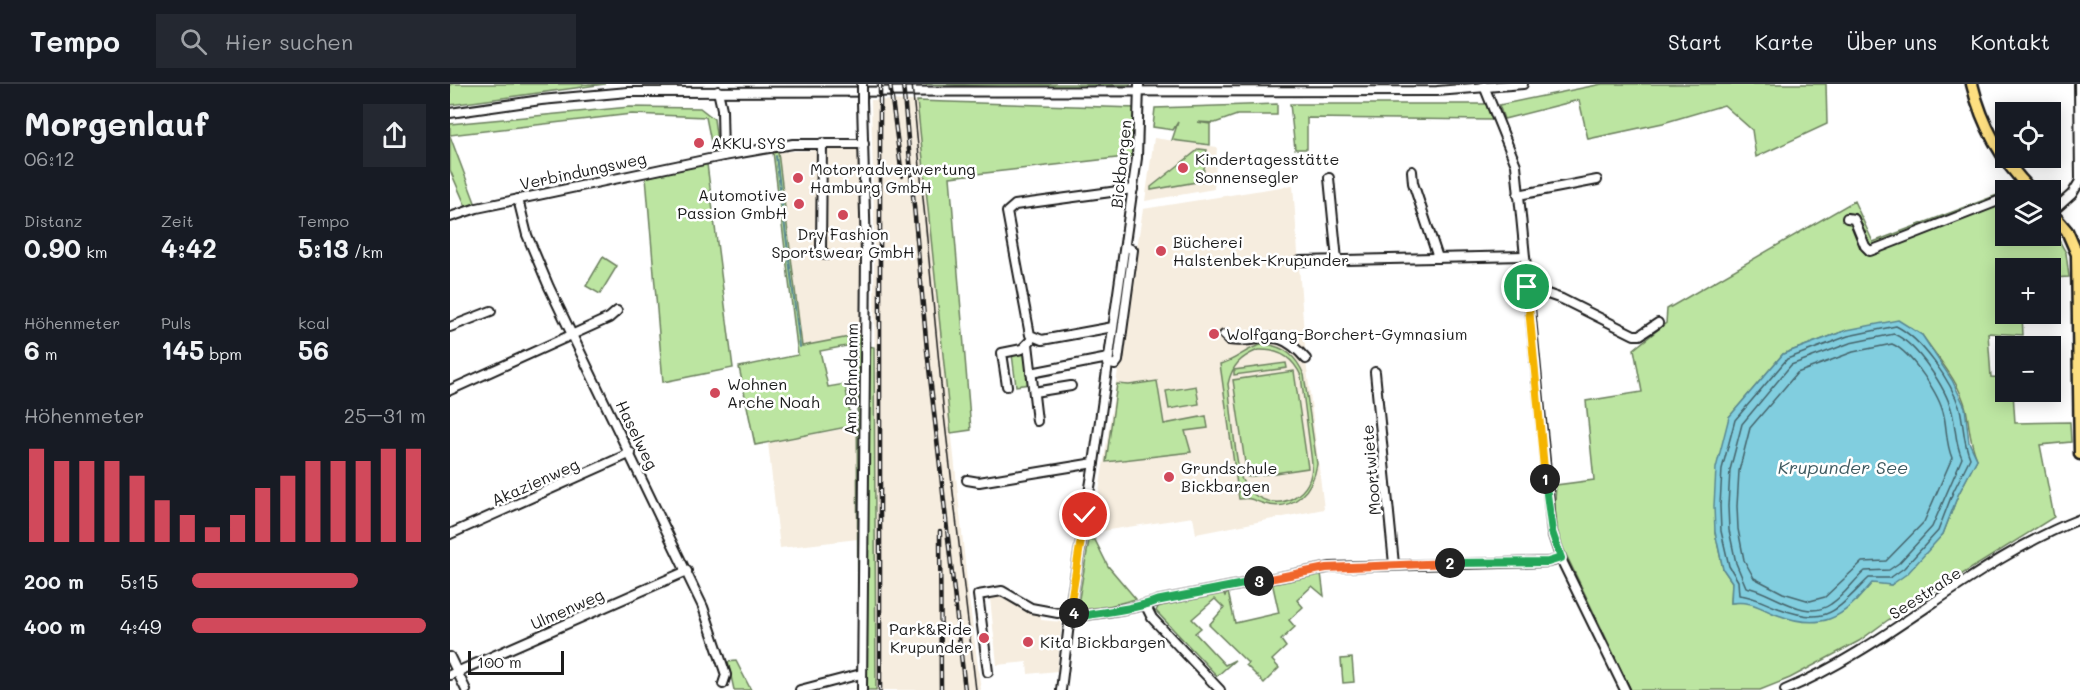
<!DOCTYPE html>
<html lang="de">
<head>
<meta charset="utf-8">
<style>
	:root { --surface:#171b24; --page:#242831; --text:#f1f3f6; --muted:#9ea1a6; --line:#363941; --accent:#d1495b }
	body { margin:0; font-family:Mali,sans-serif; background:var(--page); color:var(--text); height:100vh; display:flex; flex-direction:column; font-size:22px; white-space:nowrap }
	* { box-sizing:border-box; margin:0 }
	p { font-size:20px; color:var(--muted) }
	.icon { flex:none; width:33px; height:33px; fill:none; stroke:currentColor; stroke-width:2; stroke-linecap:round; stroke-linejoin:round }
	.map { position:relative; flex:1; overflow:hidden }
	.side { display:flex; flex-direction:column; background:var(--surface); width:450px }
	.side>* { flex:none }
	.controls { position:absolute; left:1545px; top:18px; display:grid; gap:12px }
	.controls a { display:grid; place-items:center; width:66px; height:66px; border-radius:0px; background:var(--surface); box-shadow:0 3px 15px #0003; font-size:30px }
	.scale { position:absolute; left:18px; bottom:15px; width:96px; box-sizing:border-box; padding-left:6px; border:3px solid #1c1c1c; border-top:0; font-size:16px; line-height:21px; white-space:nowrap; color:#1c1c1c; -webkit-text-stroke:4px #fff; paint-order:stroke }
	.pin { position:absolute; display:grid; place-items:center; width:51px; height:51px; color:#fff; margin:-26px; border:3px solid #fff; border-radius:50%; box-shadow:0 2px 6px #0007 }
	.km { position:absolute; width:30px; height:30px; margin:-15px; border-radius:50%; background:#222; color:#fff; font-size:16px; line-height:30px; text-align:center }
	.round { display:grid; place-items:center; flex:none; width:63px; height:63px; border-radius:0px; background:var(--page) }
	.summary { display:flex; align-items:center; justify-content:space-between; height:102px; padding:0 24px }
	h1 { font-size:33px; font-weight:700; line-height:45px }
	.metrics { display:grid; grid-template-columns:repeat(3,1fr); gap:9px; height:102px; padding:6px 24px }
	.metrics div { display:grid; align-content:center }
	.metrics b { font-size:26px; font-weight:700 }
	.metrics small { font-size:16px; font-weight:400 }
	.metrics p { font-size:16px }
	.chart { height:168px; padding:12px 24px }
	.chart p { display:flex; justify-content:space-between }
	.chart svg { width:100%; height:108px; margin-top:6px; stroke:var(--accent); stroke-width:6 }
	ul { padding:0 24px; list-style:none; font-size:20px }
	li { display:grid; grid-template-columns:96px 72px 1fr; align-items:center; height:45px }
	li i { height:15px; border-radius:8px; background:var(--accent) }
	header { display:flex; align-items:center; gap:36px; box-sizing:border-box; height:84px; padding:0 30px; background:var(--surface); border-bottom:2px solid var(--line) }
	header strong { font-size:28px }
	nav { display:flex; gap:33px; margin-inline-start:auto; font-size:21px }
	.search { width:420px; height:54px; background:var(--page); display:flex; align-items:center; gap:15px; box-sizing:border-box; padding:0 21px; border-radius:0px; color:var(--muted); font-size:22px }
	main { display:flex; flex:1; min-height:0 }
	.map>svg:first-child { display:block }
	.built { fill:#f6eddf }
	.green { fill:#bce5a1; stroke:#6c805e; stroke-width:1.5; fill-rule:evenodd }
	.water { fill:#81cedf; stroke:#598791; stroke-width:1.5 }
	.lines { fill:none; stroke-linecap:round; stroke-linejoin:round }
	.shore { stroke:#44636a; stroke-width:1.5 }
	.stream { stroke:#598791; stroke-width:2 }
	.minor-casing { stroke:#1c1c1c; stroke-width:12 }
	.major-casing { stroke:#1c1c1c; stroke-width:15 }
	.minor { stroke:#fff; stroke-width:8 }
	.major { stroke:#fedf80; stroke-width:10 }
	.tram { stroke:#1c1c1c; stroke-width:1.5 }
	.rail-casing { stroke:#1c1c1c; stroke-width:4.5 }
	.rail { stroke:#fff; stroke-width:2; stroke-dasharray:7; stroke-linecap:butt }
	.minor-bridge-casing { stroke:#1c1c1c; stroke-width:12; stroke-linecap:butt }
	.minor-bridge { stroke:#fff; stroke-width:8 }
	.split-1-casing { stroke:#fff; stroke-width:12 }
	.split-2-casing { stroke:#fff; stroke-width:12 }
	.split-3-casing { stroke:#fff; stroke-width:12 }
	.split-4-casing { stroke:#fff; stroke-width:12 }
	.split-5-casing { stroke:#fff; stroke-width:12 }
	.split-1 { stroke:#f5b400; stroke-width:8 }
	.split-2 { stroke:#22a559; stroke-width:8 }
	.split-3 { stroke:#f0652b; stroke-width:8 }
	.split-4 { stroke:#22a559; stroke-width:8 }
	.split-5 { stroke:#f5b400; stroke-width:8 }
	.poi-dot { fill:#d1495b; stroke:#fff; stroke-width:2 }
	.labels { text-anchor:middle; stroke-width:5; stroke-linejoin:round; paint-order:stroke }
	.poi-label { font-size:16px; fill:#1c1c1c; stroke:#fff; text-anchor:start }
	.street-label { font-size:16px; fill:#1c1c1c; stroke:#fff }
	.water-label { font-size:18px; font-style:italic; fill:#3f5a60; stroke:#fff }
</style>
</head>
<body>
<header>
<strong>Tempo</strong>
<div class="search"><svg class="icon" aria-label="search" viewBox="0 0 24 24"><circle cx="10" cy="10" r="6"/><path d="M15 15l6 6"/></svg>Hier suchen</div>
<nav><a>Start</a><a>Karte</a><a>Über uns</a><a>Kontakt</a></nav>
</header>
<main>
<section class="side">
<div class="summary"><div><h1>Morgenlauf</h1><p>06:12</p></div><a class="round"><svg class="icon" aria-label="share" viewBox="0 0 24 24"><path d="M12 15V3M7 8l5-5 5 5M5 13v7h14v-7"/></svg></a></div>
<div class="metrics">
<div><p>Distanz</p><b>0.90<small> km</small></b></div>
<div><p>Zeit</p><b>4:42</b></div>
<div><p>Tempo</p><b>5:13<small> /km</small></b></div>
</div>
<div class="metrics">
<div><p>Höhenmeter</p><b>6<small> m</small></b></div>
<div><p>Puls</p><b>145<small> bpm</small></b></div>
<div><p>kcal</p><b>56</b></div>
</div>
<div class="chart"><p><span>Höhenmeter</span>25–31 m</p>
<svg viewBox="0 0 160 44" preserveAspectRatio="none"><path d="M5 44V6M15 44V11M25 44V11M35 44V11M45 44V17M55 44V27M65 44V33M75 44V38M85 44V33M95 44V22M105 44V17M115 44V11M125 44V11M135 44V11M145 44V6M155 44V6"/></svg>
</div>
<ul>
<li><b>200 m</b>5:15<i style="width:71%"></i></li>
<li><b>400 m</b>4:49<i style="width:100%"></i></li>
</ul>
</section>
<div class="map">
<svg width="1630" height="606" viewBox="0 0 1630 606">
	<rect width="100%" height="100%" fill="#fff"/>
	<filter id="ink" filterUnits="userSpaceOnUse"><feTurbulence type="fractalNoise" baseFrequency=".0167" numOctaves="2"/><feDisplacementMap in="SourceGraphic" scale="12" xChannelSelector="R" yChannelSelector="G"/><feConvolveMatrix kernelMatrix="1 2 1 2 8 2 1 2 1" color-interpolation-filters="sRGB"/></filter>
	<g filter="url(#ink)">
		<!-- built -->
		<g class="built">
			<polygon points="421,16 467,17 518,507 531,606 426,606 424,131"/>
			<polygon points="704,54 767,63 764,105 695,117"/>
			<polygon points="404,64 411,68 410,251 352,263 328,68"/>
			<polygon points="843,101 856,277 874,425 746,450 743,433 652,447 649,408 693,125"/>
			<polygon points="407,342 408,455 330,464 318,359"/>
			<polygon points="551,512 576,526 591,529 591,536 612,538 607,587 578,590 577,578 547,581 540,514"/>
		</g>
		<!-- green -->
		<g class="green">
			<polygon points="0,0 155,0 0,21"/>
			<polygon points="468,0 680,0 680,1 591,4"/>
			<polygon points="1152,0 1376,0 1377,40 1306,73 1302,46 1274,21 1213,39 1138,55 1129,16 1054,35 1049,21"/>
			<polygon points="467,17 686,24 684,72 500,93 521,346 501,349"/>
			<polygon points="827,20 827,31 787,31 765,39 747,38 760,40 760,61 722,56 728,38 723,46 703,43 705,24"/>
			<polygon points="840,20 1036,20 1042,36 857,34 857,65 845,65"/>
			<polygon points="180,23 250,24 264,35 268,65 263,68 256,33 182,30 0,51 0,40"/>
			<polygon points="0,52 26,121 17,125 0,86"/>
			<polygon points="749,65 757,66 752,97 701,106 701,103"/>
			<polygon points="323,68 328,68 352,262 410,251 409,260 424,263 426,606 408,606 407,260 370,267 378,303 395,300 402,342 305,361 289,283 348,271"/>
			<polygon points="257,80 283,284 213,298 196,93"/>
			<path d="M1555,108L1556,152H1600L1601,142L1616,169L1619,193L1601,194L1600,184H1556V230H1572L1573,251L1538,249L1541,293L1555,294L1556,308H1563L1565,339L1620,338L1621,358L1590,361L1604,433L1438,536L1409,557L1340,594L1310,606H1181L1110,458L1104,433L1106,401L1144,396L1136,317L1192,308L1184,265L1216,239L1217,225L1404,117L1423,158ZM1397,246L1472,251C1487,273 1510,299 1516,325C1520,344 1519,357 1527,375L1508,411L1493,450L1441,501L1422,498L1406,517L1325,530L1298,517L1281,519L1282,498L1273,485L1265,448L1279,333L1333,270Z"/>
			<polygon points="153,173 167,182 150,210 136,202"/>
			<path d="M815,260C835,263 846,272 854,291L867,380C863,406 844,428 815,420C803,417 803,413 789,415L770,280C787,277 796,263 815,260ZM808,266C829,265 843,273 851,292L862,379C862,395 857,406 843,414C825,424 801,415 792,396C785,380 781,320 778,300C782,281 791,273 808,266Z"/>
			<polygon points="576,268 580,300 566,302 562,270"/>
			<polygon points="836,279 837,284 784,291 784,286"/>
			<polygon points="844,287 858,384 797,393 783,296"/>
			<polygon points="707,297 714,340 756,332 758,344 735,347 741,368 656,378 667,300 679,301"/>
			<polygon points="746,302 749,320 719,325 716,307"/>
			<polygon points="639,456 645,456 658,482 686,515 632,529 627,526"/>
			<polygon points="871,489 874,512 862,502 847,516 853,523 839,536 845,543 831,556 836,563 822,576 829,584 814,599 796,581 798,579 759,541 774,524 765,515 742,535 751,544 745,549 775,581 785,576 767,592 706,527 708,523 712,521 773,508 775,512 778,508 785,539 829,529 822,498"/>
			<polygon points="902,574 904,598 893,599 891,575"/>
			<polygon points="286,577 301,606 284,606 278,578"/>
		</g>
		<!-- water -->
		<path class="water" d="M1448,236L1472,251L1502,296L1515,323L1519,358L1527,375L1508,411L1493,450L1458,489L1441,501L1422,499C1392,535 1372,548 1325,530C1306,522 1302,517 1281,519L1282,498L1273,485L1265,448L1264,422L1266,384L1279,333L1333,270L1397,246Z"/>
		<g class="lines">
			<!-- shore -->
			<g class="shore">
				<path d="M1446,242C1472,255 1501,297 1510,325C1514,342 1513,358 1520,374L1503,408L1488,447L1454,484L1440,494H1419C1385,527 1378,543 1328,524C1313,519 1304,512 1289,511L1288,497L1279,482L1271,447L1270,422L1272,385L1285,336L1337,275L1398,252Z"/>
				<path d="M1444,250C1467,260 1496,304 1502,328C1506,344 1505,359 1512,374L1482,443L1449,479L1439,486L1415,487C1403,497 1395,511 1381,520C1355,539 1322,507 1296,503L1286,479L1279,446L1278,422L1280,386L1292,340L1341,281L1400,259Z"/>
				<path d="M1442,260C1461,268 1490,311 1494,332C1497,346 1496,360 1502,374L1474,438L1436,477L1412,478L1375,513L1360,517L1333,509L1304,494L1294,476L1288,445L1287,422L1289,387L1300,344L1347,289L1403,268Z"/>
			</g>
			<!-- stream -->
			<polyline class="stream" points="326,72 350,263"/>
			<!-- minor casing -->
			<g class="minor-casing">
				<g id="minor">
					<polyline points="1034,2 1066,81 1102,448 1111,475 1175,606"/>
					<polyline points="268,7 272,25 273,72 343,60 414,60"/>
					<polyline points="0,29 91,16 178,8 987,7 1073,0"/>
					<polyline points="372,59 371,166 376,171"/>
					<polyline points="962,87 963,99 988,174"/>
					<polyline points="879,94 887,176"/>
					<polyline points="1068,111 1147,96"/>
					<polyline points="68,115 77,151 99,203 253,523 276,591 273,600"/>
					<polyline points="1602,128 1622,110 1630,97 1629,0"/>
					<polyline points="0,133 27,124 273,72"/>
					<polyline points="1397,134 1404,135 1415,162 1420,167 1556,114"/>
					<polyline points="850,177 1074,172"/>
					<polyline points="1077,203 1112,215 1184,251 1190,251 1208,239"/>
					<polyline points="0,243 41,227"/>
					<polyline points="663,243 592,256 580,251 557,128 565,121 683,105"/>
					<path d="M774,251L779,256C815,261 825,239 856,275"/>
					<polyline points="578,260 587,337"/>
					<polyline points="657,279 665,281 668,277 683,166 675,162"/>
					<polyline points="925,288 944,480"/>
					<polyline points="581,289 658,274"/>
					<polyline points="557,302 552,269 572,265 580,257"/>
					<polyline points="0,306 159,234 167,227"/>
					<polyline points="584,308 621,302"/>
					<polyline points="517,396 529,398 644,379"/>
					<polyline points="0,450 181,369"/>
					<polyline points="696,522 702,534 770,606"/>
					<path d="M625,533C649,528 685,526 707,517L881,483L1098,478L1111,475"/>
					<polyline points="0,573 16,606"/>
					<polyline points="538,588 528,511 552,507 581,524 608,529 620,524"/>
					<polyline points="0,591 237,487"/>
					<polyline points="350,606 411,590"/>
					<polyline points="412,606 416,170 412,17"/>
					<polyline points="611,606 619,540 625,533 620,524 644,379 687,74 689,0"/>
					<path d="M1335,606C1440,562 1524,476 1630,435"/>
				</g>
			</g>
			<!-- major casing -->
			<g class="major-casing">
				<g id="major">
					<path d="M1522,0C1532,41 1552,77 1581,106"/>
					<polyline points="1600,127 1617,147 1627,170 1630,370"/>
				</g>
			</g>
			<!-- minor -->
			<use href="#minor" class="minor"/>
			<!-- major -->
			<use href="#major" class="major"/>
			<!-- tram -->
			<polyline class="tram" points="462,0 494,331 526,606"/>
			<!-- rail casing -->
			<g class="rail-casing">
				<g id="rail">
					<polyline points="430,0 430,606"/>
					<polyline points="440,0 452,92"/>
					<polyline points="453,0 477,266 515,606"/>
					<polyline points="490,447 491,606"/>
				</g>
			</g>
			<!-- rail -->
			<use href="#rail" class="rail"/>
			<!-- minor-bridge casing -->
			<g class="minor-bridge-casing">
				<polyline id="minor-bridge" points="412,0 412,17"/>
			</g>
			<!-- minor-bridge -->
			<use href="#minor-bridge" class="minor-bridge"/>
		</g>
	</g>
	<g class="lines" filter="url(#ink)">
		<!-- split-1 casing -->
		<g class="split-1-casing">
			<polyline id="split-1" points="1077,203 1095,395"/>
		</g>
		<!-- split-2 casing -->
		<g class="split-2-casing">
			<polyline id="split-2" points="1000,479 1098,478 1111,474 1102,448 1095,395"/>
		</g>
		<!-- split-3 casing -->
		<g class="split-3-casing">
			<polyline id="split-3" points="809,497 876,484 1000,479"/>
		</g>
		<!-- split-4 casing -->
		<g class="split-4-casing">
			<path id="split-4" d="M624,529L625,533C650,528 684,526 706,517L809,497"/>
		</g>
		<!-- split-5 casing -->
		<g class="split-5-casing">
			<polyline id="split-5" points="624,529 620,524 635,431"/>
		</g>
		<!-- split-1 -->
		<use href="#split-1" class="split-1"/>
		<!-- split-2 -->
		<use href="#split-2" class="split-2"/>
		<!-- split-3 -->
		<use href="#split-3" class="split-3"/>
		<!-- split-4 -->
		<use href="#split-4" class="split-4"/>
		<!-- split-5 -->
		<use href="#split-5" class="split-5"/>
	</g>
	<!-- markers -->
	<g class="poi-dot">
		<circle cx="249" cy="59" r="6"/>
		<circle cx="733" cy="84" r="6"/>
		<circle cx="348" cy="94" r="6"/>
		<circle cx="349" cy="120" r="6"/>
		<circle cx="393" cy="131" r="6"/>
		<circle cx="711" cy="167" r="6"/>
		<circle cx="764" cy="250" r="6"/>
		<circle cx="265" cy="309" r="6"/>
		<circle cx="719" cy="393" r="6"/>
		<circle cx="534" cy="554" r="6"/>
		<circle cx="578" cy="558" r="6"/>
	</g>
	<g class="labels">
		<!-- poi labels -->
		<g class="poi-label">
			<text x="261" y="65">AKKU SYS</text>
			<text x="745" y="81">Kindertagesstätte<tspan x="745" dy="18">Sonnensegler</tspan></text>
			<text x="360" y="91">Motorradverwertung<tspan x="360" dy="18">Hamburg GmbH</tspan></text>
			<text x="337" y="117" text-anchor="end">Automotive<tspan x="337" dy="18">Passion GmbH</tspan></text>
			<text x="393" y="156" text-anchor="middle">Dry Fashion<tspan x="393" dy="18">Sportswear GmbH</tspan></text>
			<text x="723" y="164">Bücherei<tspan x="723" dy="18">Halstenbek-Krupunder</tspan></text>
			<text x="776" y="256">Wolfgang-Borchert-Gymnasium</text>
			<text x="277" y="306">Wohnen<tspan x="277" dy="18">Arche Noah</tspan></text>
			<text x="731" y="390">Grundschule<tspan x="731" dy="18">Bickbargen</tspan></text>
			<text x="522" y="551" text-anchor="end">Park&amp;Ride<tspan x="522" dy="18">Krupunder</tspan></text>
			<text x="590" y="564">Kita Bickbargen</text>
		</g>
		<!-- street labels -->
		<g class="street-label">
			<text transform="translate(671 80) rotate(-84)" y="6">Bickbargen</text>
			<text transform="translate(133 87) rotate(-12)" y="6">Verbindungsweg</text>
			<text transform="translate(401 295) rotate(-89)" y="6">Am Bahndamm</text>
			<text transform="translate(187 351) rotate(64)" y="6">Haselweg</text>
			<text transform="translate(921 386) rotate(-95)" y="6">Moortwiete</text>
			<text transform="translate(85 398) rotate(-24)" y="6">Akazienweg</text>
			<text transform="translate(1475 509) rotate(-33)" y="6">Seestraße</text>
			<text transform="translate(117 525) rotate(-24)" y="6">Ulmenweg</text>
		</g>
		<!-- water labels -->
		<g class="water-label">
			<text x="1393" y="390">Krupunder See</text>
		</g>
	</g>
</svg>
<div class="controls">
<a><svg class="icon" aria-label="locate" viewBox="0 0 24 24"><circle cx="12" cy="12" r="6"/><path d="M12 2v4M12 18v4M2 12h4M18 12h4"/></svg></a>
<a><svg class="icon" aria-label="layers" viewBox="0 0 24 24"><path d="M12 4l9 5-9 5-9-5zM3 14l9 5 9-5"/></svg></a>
<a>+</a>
<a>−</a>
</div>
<div class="scale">100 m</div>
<div class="pin" style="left:1077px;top:203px;background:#1e9e55"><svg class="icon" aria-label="arrive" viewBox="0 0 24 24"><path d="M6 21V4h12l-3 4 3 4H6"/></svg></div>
<div class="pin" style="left:635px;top:431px;background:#d93025"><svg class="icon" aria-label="check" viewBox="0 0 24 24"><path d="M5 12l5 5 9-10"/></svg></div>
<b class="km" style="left:1095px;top:395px">1</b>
<b class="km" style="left:1000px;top:479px">2</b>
<b class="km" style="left:809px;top:497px">3</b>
<b class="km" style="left:624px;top:529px">4</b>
</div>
</main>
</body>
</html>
